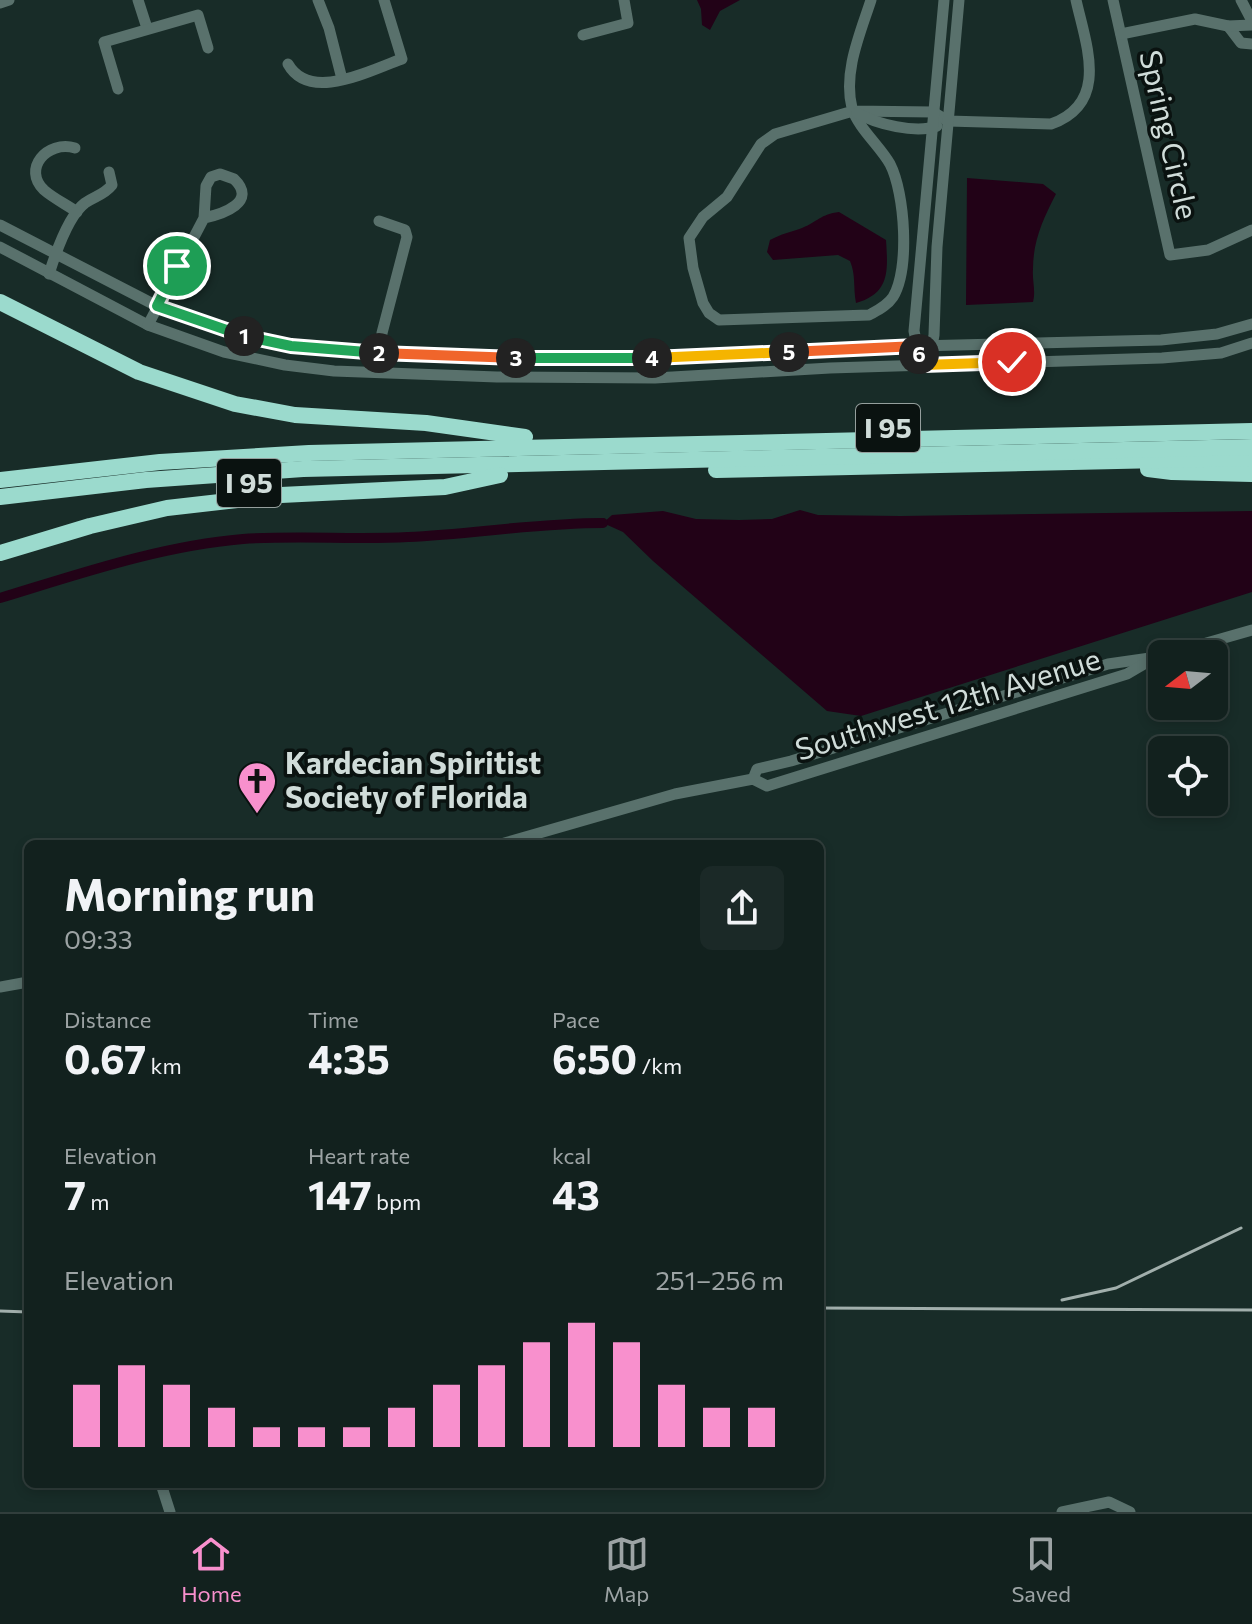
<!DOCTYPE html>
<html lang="en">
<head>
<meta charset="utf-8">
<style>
	:root { --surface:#12211e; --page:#1b2927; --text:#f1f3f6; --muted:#9ca3a4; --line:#313e3c; --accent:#f890cd }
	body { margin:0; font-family:Commissioner,sans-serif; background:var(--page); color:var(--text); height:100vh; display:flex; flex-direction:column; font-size:30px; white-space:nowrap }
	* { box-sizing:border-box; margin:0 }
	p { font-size:26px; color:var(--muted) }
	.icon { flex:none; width:44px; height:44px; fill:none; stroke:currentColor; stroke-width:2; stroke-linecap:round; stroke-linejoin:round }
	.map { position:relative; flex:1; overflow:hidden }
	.drawer { position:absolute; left:24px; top:840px; width:800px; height:648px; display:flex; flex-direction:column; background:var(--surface); border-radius:12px; box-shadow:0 4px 12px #0003,0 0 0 2px var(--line) }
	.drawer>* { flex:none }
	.needle { width:52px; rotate:254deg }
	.buttons { position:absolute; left:1148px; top:640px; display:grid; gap:16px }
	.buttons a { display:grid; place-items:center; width:80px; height:80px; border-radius:12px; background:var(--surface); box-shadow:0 4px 12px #0003,0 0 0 2px var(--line); font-size:40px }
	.pin { position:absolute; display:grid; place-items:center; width:68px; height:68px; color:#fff; margin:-34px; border:4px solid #fff; border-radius:50%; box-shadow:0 2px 8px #0007 }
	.km { position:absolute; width:40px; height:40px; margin:-20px; border-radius:50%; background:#222; color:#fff; font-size:22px; line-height:40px; text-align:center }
	.round { display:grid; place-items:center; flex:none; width:84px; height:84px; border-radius:12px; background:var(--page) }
	.overview { display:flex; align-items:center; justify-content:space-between; height:136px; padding:0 40px }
	h1 { font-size:44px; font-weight:700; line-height:60px }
	.figures { display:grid; grid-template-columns:repeat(3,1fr); gap:12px; height:136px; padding:8px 40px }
	.figures div { display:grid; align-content:center }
	.figures b { font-size:40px; font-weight:700 }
	.figures small { font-size:22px; font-weight:400 }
	.figures p { font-size:22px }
	.chart { height:224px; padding:16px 40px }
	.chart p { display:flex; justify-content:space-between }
	.chart svg { width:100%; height:144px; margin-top:8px; stroke:var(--accent); stroke-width:6 }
	.tab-bar { display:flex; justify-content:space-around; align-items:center; height:112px; border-top:2px solid var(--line); background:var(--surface); font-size:22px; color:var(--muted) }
	.tab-bar a { display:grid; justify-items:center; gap:4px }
	.tab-bar .selected { color:var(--accent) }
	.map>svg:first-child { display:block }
	.water { fill:#220217 }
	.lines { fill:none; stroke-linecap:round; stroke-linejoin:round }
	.canal { stroke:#220217; stroke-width:10 }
	.minor { stroke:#59716c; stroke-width:11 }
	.highway { stroke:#9bdacd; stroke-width:16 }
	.rail { stroke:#a1afac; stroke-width:3 }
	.split-1-casing { stroke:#fff; stroke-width:16 }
	.split-2-casing { stroke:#fff; stroke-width:16 }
	.split-3-casing { stroke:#fff; stroke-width:16 }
	.split-4-casing { stroke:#fff; stroke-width:16 }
	.split-5-casing { stroke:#fff; stroke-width:16 }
	.split-6-casing { stroke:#fff; stroke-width:16 }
	.split-7-casing { stroke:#fff; stroke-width:16 }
	.split-1 { stroke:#22a559; stroke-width:10 }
	.split-2 { stroke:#22a559; stroke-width:10 }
	.split-3 { stroke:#f0652b; stroke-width:10 }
	.split-4 { stroke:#22a559; stroke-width:10 }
	.split-5 { stroke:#f5b400; stroke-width:10 }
	.split-6 { stroke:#f0652b; stroke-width:10 }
	.split-7 { stroke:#f5b400; stroke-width:10 }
	.labels { text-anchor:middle; stroke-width:7; stroke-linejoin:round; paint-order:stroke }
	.shield { fill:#0a1210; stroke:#959f9d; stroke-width:2 }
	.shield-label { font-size:28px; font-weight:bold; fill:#d0dcd9 }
	.street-label { font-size:30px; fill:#d0dcd9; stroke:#0a1210 }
	.poi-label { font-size:30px; font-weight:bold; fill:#d0dcd9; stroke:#0a1210; text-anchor:start }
</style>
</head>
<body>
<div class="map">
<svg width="1252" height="1512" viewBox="0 0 1252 1512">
	<rect width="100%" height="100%" fill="#182c28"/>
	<!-- water -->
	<g class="water">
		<polygon points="697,0 740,0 720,11 710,30 702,25 701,9"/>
		<path d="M967,178L1043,184L1056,194C1043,219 1033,241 1033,269C1032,281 1036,290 1033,302L966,305Z"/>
		<path d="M839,212L886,240C888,271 890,293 856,303C853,287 856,275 850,261L838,255L773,260L767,252L770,240C781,234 791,232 802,228C817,222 821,214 839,212Z"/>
		<polygon points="800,510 818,515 901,516 1252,511 1252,592 861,716 827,711 653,561 623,532 603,523 612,515 663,511 696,519 739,520 772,519"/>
	</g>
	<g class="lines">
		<!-- canal -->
		<path class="canal" d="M0,598C79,574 160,546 243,539C298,535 353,540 408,537C473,534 537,523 603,523"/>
		<!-- minor -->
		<g class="minor">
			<polyline points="138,0 147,28"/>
			<polyline points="318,0 329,28 342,79"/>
			<path d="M871,0C860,34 843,72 852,108C858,128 880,146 890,164C905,193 910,269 893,297C887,306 878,310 869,315L719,320L709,313L703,303L693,268L689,238L703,217L727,197L761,144L775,134L853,111L933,112L948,121L1051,124C1110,103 1086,45 1076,0"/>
			<polyline points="1113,0 1170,255 1208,250 1252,230"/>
			<polyline points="1241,0 1252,21"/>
			<polyline points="0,3 9,0"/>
			<polyline points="1228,26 1241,43 1252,44"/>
			<polyline points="1121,34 1195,19 1228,26 1252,25"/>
			<polyline points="583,35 628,23 624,0"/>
			<path d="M288,64C310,103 370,70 402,59L384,0"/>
			<polyline points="118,89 104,42 198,15 208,48"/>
			<path d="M857,113C876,124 916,134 937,126"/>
			<path d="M75,148C47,140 22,169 44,190C53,198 67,205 77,212"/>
			<polyline points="0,225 157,306 233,334 291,346 343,351 499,357 683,358 917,346 1161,340 1217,334 1252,324"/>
			<polyline points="0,247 148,325 224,352 285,365 334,371 497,377 655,378 830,368 1162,358 1221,353 1252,343"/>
			<path d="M49,274C55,255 69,215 85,203C95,196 104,195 112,185L109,172"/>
			<path d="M148,325L204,218L206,186L211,177L220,174L234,179C258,202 223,214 204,218"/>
			<polyline points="918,350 914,331 944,0"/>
			<polyline points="923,365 932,346 934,335 937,247 959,0"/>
			<polyline points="379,371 382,333 407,237 405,230 379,221"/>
			<polyline points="1168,654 1252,630"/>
			<polyline points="753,779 757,769 791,761 1108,664 1150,658"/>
			<polyline points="501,844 675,794 753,779 767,786 1127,674 1156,657"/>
			<polyline points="0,987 28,982"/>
			<polyline points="161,1484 170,1512"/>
			<polyline points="1062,1512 1109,1502 1130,1512"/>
		</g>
		<!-- highway -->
		<g class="highway">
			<polyline points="0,302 139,372 235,404 295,415 426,423 525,437"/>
			<polyline points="1148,469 1172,472 1252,474"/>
			<polyline points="716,470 1252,458"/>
			<polyline points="0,480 160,462 309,453 1252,431"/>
			<polyline points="0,497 146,480 303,469 1252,447"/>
			<polyline points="0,553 90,526 167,508 281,495 445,487 500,475"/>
		</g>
		<!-- rail -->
		<g class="rail">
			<polyline points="1062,1300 1116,1288 1241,1228"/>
			<polyline points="820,1308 1252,1310"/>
			<polyline points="0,1311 28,1312"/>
		</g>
	</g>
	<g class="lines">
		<!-- split-1 casing -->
		<g class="split-1-casing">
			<polyline id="split-1" points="177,266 157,306 244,336"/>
		</g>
		<!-- split-2 casing -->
		<g class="split-2-casing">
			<polyline id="split-2" points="244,336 291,346 379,353"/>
		</g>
		<!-- split-3 casing -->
		<g class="split-3-casing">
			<polyline id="split-3" points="379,353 516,358"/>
		</g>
		<!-- split-4 casing -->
		<g class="split-4-casing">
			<polyline id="split-4" points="516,358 652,358"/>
		</g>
		<!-- split-5 casing -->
		<g class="split-5-casing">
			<polyline id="split-5" points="652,358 789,352"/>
		</g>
		<!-- split-6 casing -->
		<g class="split-6-casing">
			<polyline id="split-6" points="789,352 917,346 919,354"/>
		</g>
		<!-- split-7 casing -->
		<g class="split-7-casing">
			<polyline id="split-7" points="919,354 923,365 1012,362"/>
		</g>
		<!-- split-1 -->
		<use href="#split-1" class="split-1"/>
		<!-- split-2 -->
		<use href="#split-2" class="split-2"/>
		<!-- split-3 -->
		<use href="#split-3" class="split-3"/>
		<!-- split-4 -->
		<use href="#split-4" class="split-4"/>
		<!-- split-5 -->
		<use href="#split-5" class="split-5"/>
		<!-- split-6 -->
		<use href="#split-6" class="split-6"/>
		<!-- split-7 -->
		<use href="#split-7" class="split-7"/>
	</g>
	<!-- icons -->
	<defs>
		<g id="church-pin" transform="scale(2)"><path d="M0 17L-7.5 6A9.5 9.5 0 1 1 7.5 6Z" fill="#f890cd" stroke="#0a1210"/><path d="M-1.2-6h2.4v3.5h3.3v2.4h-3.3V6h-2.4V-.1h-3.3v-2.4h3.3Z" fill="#111"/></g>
	</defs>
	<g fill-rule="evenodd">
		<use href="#church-pin" x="257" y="781"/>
	</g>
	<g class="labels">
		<!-- shield labels -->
		<g class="shield">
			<rect x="856" y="404" width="64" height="48" rx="6"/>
			<rect x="217" y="459" width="64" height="48" rx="6"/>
		</g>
		<g class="shield-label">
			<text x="888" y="438">I 95</text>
			<text x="249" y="493">I 95</text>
		</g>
		<!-- street labels -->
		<g class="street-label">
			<text transform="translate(1168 135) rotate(77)" y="10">Spring Circle</text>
			<text transform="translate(948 705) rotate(-17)" y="10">Southwest 12th Avenue</text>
		</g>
		<!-- poi labels -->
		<g class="poi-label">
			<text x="285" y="774">Kardecian Spiritist<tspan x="285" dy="34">Society of Florida</tspan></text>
		</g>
	</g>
</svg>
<div class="buttons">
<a><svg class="needle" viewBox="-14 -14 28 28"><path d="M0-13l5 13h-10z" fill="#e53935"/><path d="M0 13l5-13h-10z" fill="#9ca3a4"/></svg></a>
<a><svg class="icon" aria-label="locate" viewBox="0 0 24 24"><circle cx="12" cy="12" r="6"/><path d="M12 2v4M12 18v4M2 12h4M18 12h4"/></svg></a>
</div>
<div class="pin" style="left:177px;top:266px;background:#1e9e55"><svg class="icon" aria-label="arrive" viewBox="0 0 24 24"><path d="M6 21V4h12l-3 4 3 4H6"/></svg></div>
<div class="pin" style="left:1012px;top:362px;background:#d93025"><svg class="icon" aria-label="check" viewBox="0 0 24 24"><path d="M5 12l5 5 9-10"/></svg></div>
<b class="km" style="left:244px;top:336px">1</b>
<b class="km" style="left:379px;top:353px">2</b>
<b class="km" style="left:516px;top:358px">3</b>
<b class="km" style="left:652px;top:358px">4</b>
<b class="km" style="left:789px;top:352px">5</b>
<b class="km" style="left:919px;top:354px">6</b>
<section class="drawer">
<div class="overview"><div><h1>Morning run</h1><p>09:33</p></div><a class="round"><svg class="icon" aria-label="share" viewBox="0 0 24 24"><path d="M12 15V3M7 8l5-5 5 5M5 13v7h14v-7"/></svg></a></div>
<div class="figures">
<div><p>Distance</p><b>0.67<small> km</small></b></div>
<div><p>Time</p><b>4:35</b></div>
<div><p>Pace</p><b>6:50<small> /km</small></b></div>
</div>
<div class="figures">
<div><p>Elevation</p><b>7<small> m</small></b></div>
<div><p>Heart rate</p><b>147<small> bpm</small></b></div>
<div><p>kcal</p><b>43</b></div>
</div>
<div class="chart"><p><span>Elevation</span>251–256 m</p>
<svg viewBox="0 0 160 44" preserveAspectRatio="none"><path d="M5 44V25M15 44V19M25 44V25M35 44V32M45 44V38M55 44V38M65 44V38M75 44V32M85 44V25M95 44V19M105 44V12M115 44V6M125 44V12M135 44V25M145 44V32M155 44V32"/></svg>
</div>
</section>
</div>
<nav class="tab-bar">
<a class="selected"><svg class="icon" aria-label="home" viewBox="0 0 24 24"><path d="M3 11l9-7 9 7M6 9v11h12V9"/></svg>Home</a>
<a><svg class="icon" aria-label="map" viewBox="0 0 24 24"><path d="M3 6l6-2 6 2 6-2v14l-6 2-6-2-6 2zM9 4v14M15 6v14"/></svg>Map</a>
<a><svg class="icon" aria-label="saved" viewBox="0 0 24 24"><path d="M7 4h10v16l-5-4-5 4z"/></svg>Saved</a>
</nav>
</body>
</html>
